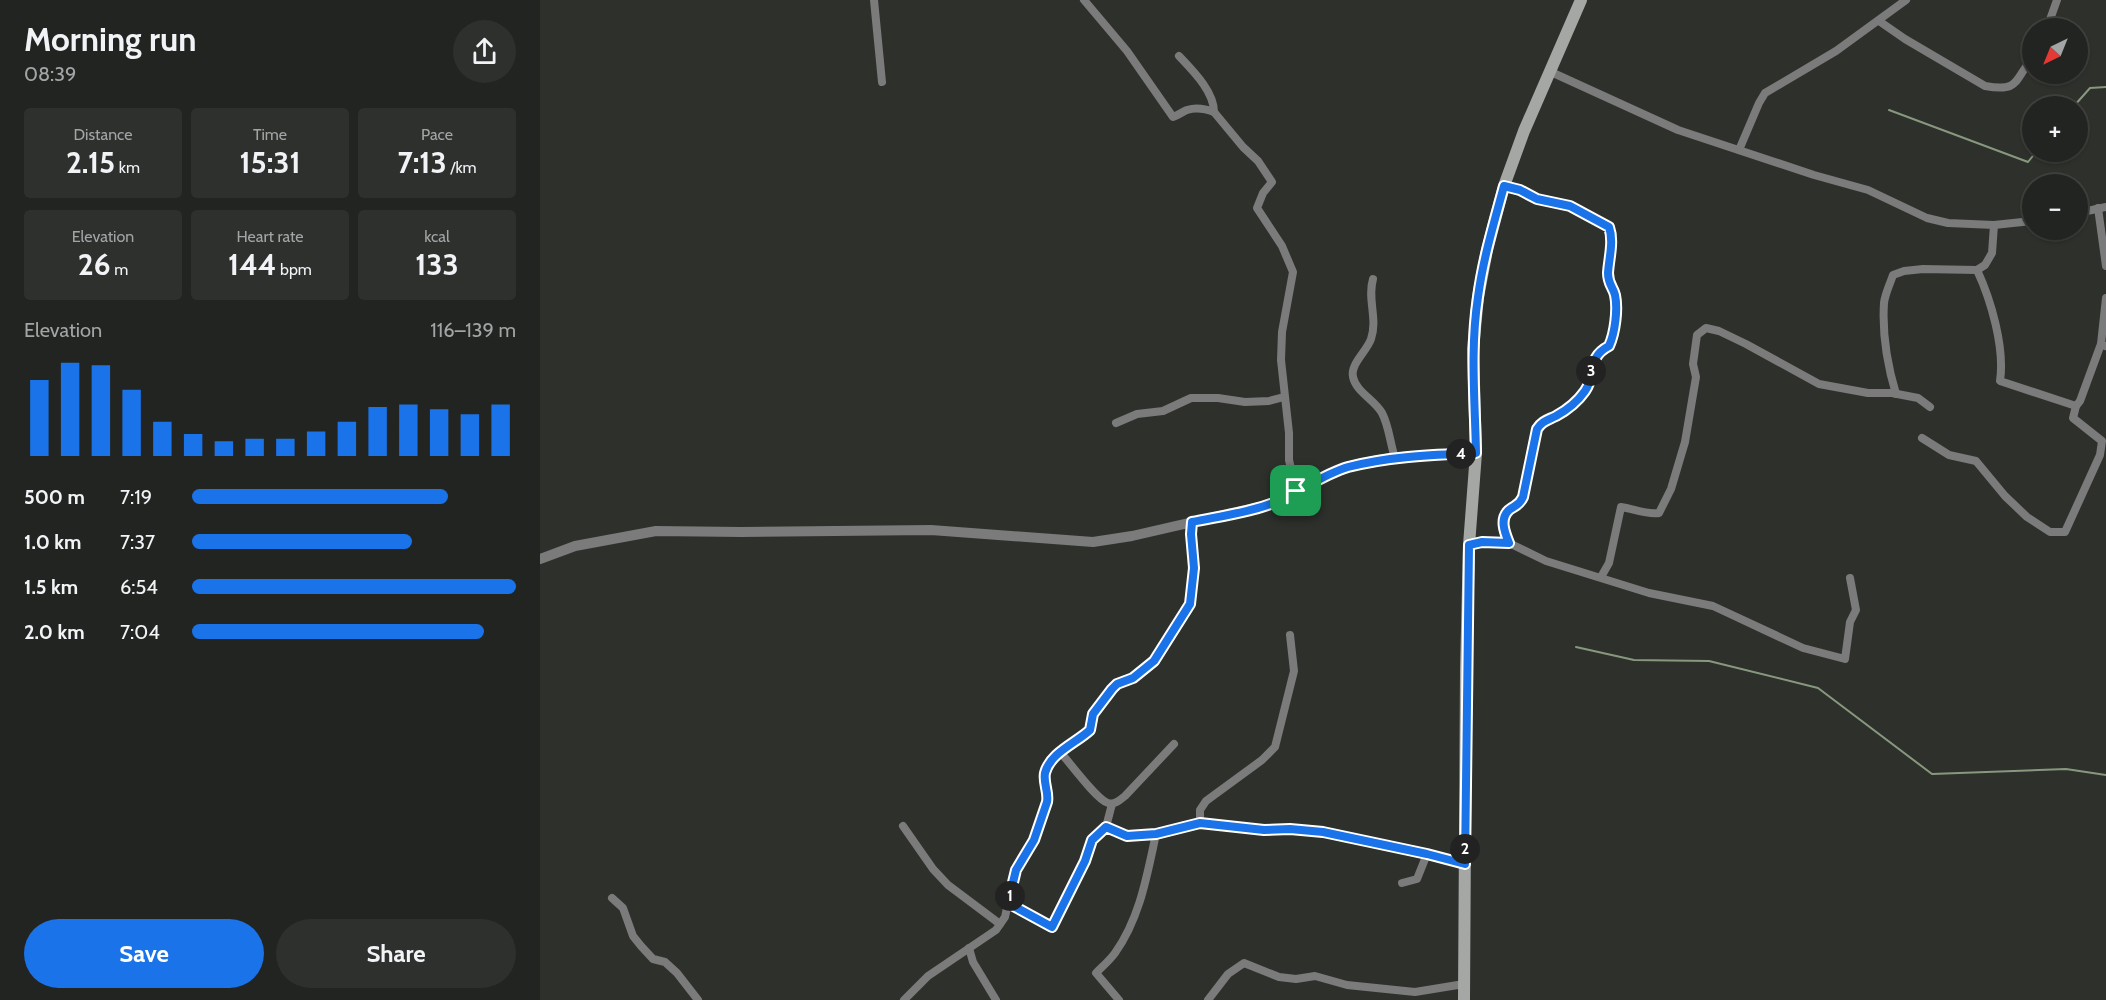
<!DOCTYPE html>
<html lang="en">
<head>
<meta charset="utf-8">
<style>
	:root { --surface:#222421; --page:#2e302e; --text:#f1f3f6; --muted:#a2a4a5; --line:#3f413f; --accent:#1a73e8 }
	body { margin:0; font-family:Cabin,sans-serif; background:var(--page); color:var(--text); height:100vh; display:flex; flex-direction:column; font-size:22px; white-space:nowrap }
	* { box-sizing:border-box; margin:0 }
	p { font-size:20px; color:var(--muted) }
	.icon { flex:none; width:33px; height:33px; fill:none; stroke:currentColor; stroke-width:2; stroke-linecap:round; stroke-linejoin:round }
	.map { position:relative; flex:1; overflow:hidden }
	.details { display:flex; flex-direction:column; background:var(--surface); width:540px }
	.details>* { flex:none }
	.needle { width:39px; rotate:223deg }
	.fabs { position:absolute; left:1482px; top:18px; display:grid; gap:12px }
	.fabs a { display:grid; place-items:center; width:66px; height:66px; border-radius:50%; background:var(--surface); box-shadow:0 2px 4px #0004,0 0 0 2px var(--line); font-size:30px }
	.pin { position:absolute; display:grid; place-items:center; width:51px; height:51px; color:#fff; margin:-26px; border-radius:12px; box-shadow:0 3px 9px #0006 }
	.km { position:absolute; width:30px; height:30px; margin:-15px; border-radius:50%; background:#222; color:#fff; font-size:16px; line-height:30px; text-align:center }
	.round { display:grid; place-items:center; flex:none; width:63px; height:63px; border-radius:32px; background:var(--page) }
	.overview { display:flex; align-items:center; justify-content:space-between; height:102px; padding:0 24px }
	h1 { font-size:33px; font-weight:700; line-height:45px }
	.figures { display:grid; grid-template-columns:repeat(3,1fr); gap:9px; height:102px; padding:6px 24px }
	.figures div { display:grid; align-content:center; border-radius:6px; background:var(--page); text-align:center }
	.figures b { font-size:30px; font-weight:700 }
	.figures small { font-size:16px; font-weight:400 }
	.figures p { font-size:16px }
	.chart { height:168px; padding:12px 24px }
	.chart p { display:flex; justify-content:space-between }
	.chart svg { width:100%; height:108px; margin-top:6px; stroke:var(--accent); stroke-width:6 }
	.action { display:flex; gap:12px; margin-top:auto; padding:12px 24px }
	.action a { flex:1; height:69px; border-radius:36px; background:var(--accent); color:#fff; font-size:24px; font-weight:700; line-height:69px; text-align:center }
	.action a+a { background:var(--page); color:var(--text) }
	ul { padding:0 24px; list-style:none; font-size:20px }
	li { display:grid; grid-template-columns:96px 72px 1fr; align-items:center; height:45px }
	li i { height:15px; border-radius:8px; background:var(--accent) }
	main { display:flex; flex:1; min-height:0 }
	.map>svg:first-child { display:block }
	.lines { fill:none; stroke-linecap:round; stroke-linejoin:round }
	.stream { stroke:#88987e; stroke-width:2 }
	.minor { stroke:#7a7b7a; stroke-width:8 }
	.tertiary { stroke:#7a7b7a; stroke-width:10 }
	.secondary { stroke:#a5a7a4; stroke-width:12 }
	.route-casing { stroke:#fff; stroke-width:12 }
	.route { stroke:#1a73e8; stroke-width:8 }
</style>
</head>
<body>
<main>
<section class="details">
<div class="overview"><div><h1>Morning run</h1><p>08:39</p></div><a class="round"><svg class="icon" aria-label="share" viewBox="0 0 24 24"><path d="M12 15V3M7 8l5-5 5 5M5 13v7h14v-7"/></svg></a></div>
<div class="figures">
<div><p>Distance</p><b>2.15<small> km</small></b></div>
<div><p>Time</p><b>15:31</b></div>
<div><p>Pace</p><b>7:13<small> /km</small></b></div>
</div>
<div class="figures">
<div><p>Elevation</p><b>26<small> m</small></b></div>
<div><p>Heart rate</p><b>144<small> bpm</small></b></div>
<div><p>kcal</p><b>133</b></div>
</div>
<div class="chart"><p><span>Elevation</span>116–139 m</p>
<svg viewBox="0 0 160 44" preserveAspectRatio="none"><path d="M5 44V13M15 44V6M25 44V7M35 44V17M45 44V30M55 44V35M65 44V38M75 44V37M85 44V37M95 44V34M105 44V30M115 44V24M125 44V23M135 44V25M145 44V27M155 44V23"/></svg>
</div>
<ul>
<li><b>500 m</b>7:19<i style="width:79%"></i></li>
<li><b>1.0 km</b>7:37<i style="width:68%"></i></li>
<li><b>1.5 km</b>6:54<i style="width:100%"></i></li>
<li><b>2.0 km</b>7:04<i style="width:90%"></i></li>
</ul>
<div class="action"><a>Save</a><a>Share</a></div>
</section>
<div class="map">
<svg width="1566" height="1000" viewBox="0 0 1566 1000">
	<rect width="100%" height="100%" fill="#2e302c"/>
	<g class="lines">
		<!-- stream -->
		<g class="stream">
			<polyline points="1534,106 1550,88 1566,87"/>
			<polyline points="1349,110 1488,162 1496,152"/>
			<polyline points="1036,647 1094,660 1169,661 1278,688 1392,774 1526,769 1566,775"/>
		</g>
		<!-- minor -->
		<g class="minor">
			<polyline points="334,0 342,82"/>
			<path d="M544,0L587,51L633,117C639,115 642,112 647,110C656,107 666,109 674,112L703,147L718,161L732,182L723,193L717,208L742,246L753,272L742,332L741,360L749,433V460L756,491"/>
			<path d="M1339,21L1365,39L1445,86C1480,92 1473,81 1492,59"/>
			<polyline points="1507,28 1517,0"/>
			<path d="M639,56C652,70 674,91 674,112"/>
			<polyline points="1011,72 1138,130 1274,175 1328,190 1387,218 1408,223 1454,225 1492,221"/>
			<polyline points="1199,150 1219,103 1225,93 1296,51 1366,0"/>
			<path d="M964,186L997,199L1031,206L1069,227C1074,241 1069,258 1068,273C1068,284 1073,287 1075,295C1078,309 1075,333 1069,346C1046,358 1057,374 1045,391C1038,402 1027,410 1016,416C1008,420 1002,421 997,429L983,497C979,506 975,505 969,510C959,519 965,533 969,543"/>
			<polyline points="1558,208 1566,266"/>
			<polyline points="1538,213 1566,207"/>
			<path d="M1437,270C1451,300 1465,348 1460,381L1536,406L1540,401L1561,344"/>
			<path d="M833,279C827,299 838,319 831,339C827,351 810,364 813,377C816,392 835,400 842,413C849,426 850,443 855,458"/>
			<polyline points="1565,346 1561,344 1566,298"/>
			<path d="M1356,394C1347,364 1342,334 1344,303C1345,294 1350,284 1353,275L1364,271L1383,269L1437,270L1445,265L1452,253L1454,225"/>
			<polyline points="576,423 597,414 623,411 651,398 678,398 705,402 729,401 744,397"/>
			<polyline points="1382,438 1409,455 1436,461 1465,496 1487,517 1510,532 1525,532 1560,455 1562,441 1533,418 1536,406"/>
			<polyline points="929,545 942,542 969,543 1006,561 1109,593 1173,606 1263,648 1305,659 1310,622 1316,610 1310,578"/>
			<path d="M1061,577L1069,563L1081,507C1094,509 1107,515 1119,513L1131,489L1145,442L1156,377L1153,364L1157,335L1166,328L1179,331L1206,344L1279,384L1328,393H1352L1378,398L1390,407"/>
			<polyline points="750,635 754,671 735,747 722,760 666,801 660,810 660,823 724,830 750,829 783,832 925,864"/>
			<path d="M521,753C530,763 557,800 568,803C575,805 580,800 585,796L634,744"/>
			<polyline points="363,826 393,869 408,885 460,924"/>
			<polyline points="566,827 572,804"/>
			<polyline points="862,883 877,879 887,854"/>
			<polyline points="72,898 83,908 93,936 101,946 113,959 125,962 137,973 158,1000"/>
			<path d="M468,903L476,869L494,840L507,802C509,792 503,783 505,773C510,753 536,743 550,730L553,714L572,689L577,684L593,678L614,661L650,604L654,568L651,534L652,522"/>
			<polyline points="429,948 433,962 456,1000"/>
			<polyline points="364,1000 388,976 456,930 465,917 468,903 511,927 545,861 552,840 566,827 587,836 616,834 660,823"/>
			<path d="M579,1000L556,973C562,967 570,960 575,953C600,918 607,875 616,834"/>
			<polyline points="668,1000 688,974 704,963 739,977 756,979 775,976 807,985 875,992 924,984"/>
		</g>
		<!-- tertiary -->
		<path class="tertiary" d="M0,559L35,546L116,531L201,532L391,530L553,542L592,536L723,506C752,495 778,476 807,467C849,455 893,455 936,453"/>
		<!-- secondary -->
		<polyline class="secondary" points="924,1000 926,670 929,545 936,453 933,349 938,297 947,250 964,186 984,131 1041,0"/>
	</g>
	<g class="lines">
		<!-- route casing -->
		<g class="route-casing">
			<path id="route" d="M964,186L980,190L997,199L1030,206L1069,227C1074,241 1069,258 1068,273C1068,284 1073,287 1075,295C1078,309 1075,333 1069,346C1046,358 1057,374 1045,391C1038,401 1027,410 1016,416C1008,420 1002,421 997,429L983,497C979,506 975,505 969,510C959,519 965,533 969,543L942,542L929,545L925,864L887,854L783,832L750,829L724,830L660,823L616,834L587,836L566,827L552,840L545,861L512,927L468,903L476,870L494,840L507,802C509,792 503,783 505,773C510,753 536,743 550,730L553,714L572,689L577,684L593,678L614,661L650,604L654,568L651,534L652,522C681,516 713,512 741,500C763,490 784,474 808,467C850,456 893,455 936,453C935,401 930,349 938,297C943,259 954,223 964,186Z"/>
		</g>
		<!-- route -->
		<use href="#route" class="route"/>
	</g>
</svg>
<div class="fabs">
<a><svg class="needle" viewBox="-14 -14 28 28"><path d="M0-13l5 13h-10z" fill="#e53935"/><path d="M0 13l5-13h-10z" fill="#a2a4a5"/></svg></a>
<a>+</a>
<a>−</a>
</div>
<div class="pin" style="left:756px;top:491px;background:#1e9e55"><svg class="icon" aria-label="arrive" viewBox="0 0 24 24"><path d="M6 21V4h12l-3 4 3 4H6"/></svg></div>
<b class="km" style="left:470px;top:896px">1</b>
<b class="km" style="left:925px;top:849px">2</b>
<b class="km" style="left:1051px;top:371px">3</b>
<b class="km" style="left:921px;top:454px">4</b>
</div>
</main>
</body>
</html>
